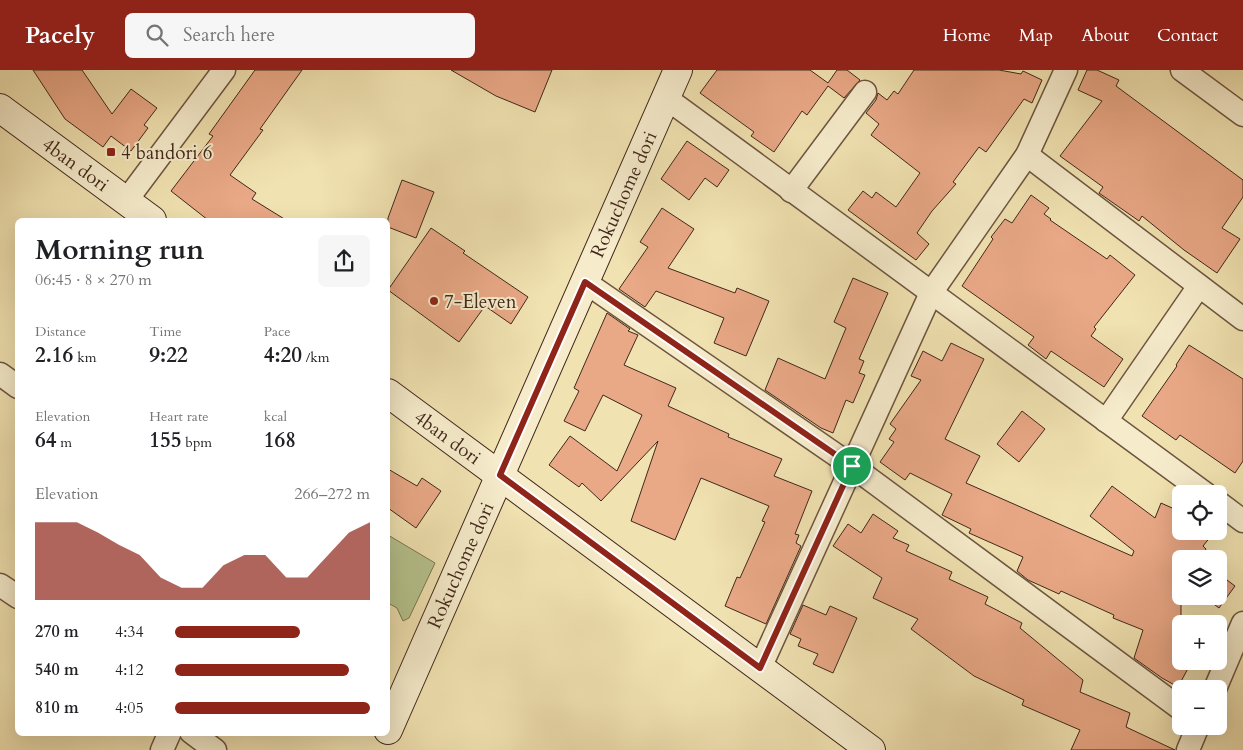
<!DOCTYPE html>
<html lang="en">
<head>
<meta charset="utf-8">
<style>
	:root { --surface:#fff; --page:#f6f6f6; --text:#202124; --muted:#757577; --accent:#8f2418 }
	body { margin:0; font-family:Cardo,serif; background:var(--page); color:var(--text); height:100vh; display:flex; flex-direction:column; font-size:19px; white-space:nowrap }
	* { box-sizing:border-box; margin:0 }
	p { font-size:16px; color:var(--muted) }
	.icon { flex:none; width:28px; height:28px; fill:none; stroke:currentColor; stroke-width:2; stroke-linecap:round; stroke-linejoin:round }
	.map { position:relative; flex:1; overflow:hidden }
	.sheet { position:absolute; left:15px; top:148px; width:375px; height:518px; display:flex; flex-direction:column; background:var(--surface); border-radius:8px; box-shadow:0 5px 20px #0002 }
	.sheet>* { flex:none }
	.controls { position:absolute; left:1172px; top:415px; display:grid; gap:10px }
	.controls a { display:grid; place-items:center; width:55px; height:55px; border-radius:8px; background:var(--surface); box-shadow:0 5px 20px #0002; font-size:25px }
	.pin { position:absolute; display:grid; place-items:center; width:42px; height:42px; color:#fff; margin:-21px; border:2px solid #fff; border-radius:50%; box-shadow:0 1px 5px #0007 }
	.round { display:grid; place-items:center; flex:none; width:52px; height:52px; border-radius:8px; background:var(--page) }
	.head { display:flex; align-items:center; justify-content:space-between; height:85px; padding:0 20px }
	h1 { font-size:28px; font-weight:600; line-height:38px }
	.metrics { display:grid; grid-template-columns:repeat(3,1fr); gap:8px; height:85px; padding:5px 20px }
	.metrics div { display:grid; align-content:center }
	.metrics b { font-size:21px; font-weight:600 }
	.metrics small { font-size:14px; font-weight:400 }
	.metrics p { font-size:14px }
	.chart { height:140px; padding:10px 20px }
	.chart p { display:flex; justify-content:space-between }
	.chart svg { width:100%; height:90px; margin-top:5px; fill:var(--accent); opacity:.7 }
	ul { padding:0 20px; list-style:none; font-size:16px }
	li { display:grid; grid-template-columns:80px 60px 1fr; align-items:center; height:38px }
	li i { height:12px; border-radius:6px; background:var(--accent) }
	header { display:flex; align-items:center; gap:30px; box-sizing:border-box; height:70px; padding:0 25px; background:var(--accent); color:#fff }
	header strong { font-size:24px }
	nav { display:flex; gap:28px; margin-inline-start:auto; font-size:18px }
	.search { width:350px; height:45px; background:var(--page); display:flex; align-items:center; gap:12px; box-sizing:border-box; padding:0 18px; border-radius:8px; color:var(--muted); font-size:19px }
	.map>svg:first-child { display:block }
	.green { fill:#b6c48e; stroke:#7c7654 }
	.building { fill:#e9a886; stroke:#41281b }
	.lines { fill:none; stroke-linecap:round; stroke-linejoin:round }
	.street-casing { stroke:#6d5640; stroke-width:25 }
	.secondary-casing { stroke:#41281b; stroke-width:30 }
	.street { stroke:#f6eccc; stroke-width:22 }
	.secondary { stroke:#f6eccc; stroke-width:28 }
	.route-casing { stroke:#fff; stroke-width:10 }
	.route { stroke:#8f2418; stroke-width:6 }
	.poi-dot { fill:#8f2418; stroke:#f6eccc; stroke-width:2 }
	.labels { text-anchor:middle; stroke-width:4; stroke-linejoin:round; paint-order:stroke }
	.poi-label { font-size:19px; fill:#41281b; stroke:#f6eccc; text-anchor:start }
	.street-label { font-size:19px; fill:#41281b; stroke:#f6eccc }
</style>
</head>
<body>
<header>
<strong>Pacely</strong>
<div class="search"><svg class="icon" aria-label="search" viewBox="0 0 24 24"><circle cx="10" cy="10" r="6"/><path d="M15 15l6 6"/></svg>Search here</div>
<nav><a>Home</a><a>Map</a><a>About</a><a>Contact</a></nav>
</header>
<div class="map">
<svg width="1243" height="680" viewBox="0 0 1243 680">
	<rect width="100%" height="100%" fill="#f1e2b1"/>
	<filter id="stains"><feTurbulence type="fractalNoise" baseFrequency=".004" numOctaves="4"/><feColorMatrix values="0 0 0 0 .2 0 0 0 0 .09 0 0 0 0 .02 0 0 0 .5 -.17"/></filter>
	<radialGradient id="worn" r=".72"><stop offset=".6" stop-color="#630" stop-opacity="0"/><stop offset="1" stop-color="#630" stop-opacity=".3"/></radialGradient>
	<!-- green -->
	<polygon class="green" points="388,465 435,493 409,548 403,551 397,538 388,533"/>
	<!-- building -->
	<g class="building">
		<polygon points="33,0 82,0 112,44 131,19 157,38 144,55 148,58 131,81 111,66 103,77 65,49"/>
		<polygon points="255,0 302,0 260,59 263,60 230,105 256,123 252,129 286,150 208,150 171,121 213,66 209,64"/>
		<polygon points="451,0 552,0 535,42 496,26"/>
		<polygon points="717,0 810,0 828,13 837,0 847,0 860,10 844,28 828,16 807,45 802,41 774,82 751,66 754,62 700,23"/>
		<polygon points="914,0 999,0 1021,4 1023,1 1042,10 1032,33 1024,29 986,82 979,77 953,112 956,114 932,141 917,163 929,174 916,190 848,140 863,121 872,128 876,122 896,137 920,103 871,65 879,54 866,43 876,30 878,23 887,30 894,21 898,24"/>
		<polygon points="1087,0 1097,0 1119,10 1116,16 1243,110 1243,127 1222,158 1240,169 1217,203 1184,180 1142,146 1139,151 1099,123 1103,117 1060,86 1102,31 1078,20"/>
		<polygon points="687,71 729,100 717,117 705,108 689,130 661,109"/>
		<polygon points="402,110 434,122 416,168 388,157 388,148"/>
		<polygon points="1031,125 1049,138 1044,144 1051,149 1050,150 1107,189 1110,185 1135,205 1094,257 1096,259 1091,266 1123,289 1104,317 1051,281 1046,289 1028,275 1034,267 962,216 993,169 991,167 1005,149 1012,153"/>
		<polygon points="662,138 694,159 668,198 735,223 737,218 769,231 746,286 714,273 724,248 656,221 645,237 619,219 648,177 640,172"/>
		<polygon points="431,158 465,181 463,183 528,227 511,254 485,236 459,272 388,220"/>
		<polygon points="853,208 888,223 859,289 864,291 859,303 865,305 853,333 846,330 833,363 821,358 765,320 778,288 825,309 846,258 834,252"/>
		<polygon points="607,243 630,259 628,261 638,265 624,295 676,318 668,336 729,364 728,367 782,389 774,406 812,421 795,464 799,465 796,473 801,476 766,554 725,536 737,507 740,508 765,452 762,451 769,436 701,408 675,470 631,451 658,371 601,431 582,413 579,417 549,395 570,366 617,401 642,345 603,325 585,361 564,351 579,321 574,318"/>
		<polygon points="951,273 984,289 945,369 980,386 966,413 1132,486 1134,481 1090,446 1112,416 1155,448 1161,433 1181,442 1181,461 1215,461 1203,476 1206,479 1200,489 1181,489 1181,591 1192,591 1178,617 1162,608 1134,588 1143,560 1113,548 1114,545 1061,521 1059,524 1028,510 1017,501 1023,487 969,463 971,459 942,445 952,424 910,403 905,410 880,392 894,372 889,369 896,359 890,354 921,310 911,306 923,281 942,291"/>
		<polygon points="1189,275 1243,309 1243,391 1235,403 1180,365 1176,370 1142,346 1177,296 1176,295"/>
		<polygon points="1022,341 1045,359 1019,392 997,374"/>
		<polygon points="388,399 417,416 422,408 441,421 416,458 388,438"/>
		<polygon points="873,444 898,461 893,468 909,475 906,481 952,502 949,509 988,527 985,534 1022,553 1020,558 1083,610 1080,622 1130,643 1126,657 1175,680 1071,680 1080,660 1022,635 1024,630 974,606 911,559 918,549 873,528 882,508 833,476 848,454 861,463"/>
		<polygon points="1219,504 1235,516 1219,538 1203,526 1219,526"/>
		<polygon points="803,535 826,545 830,536 857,548 833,603 813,594 818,584 798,576 801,569 790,564"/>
	</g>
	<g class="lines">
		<!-- street casing -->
		<g class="street-casing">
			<g id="street">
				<polyline points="1182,0 1243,45"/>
				<polyline points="666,28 1206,424"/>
				<polyline points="1027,85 1243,249"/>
				<polyline points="791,121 865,22"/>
				<polyline points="126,131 224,0"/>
				<polyline points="585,212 852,396 1181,639"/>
				<polyline points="0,304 18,317"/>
				<polyline points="1106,351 1199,216"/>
				<polyline points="1219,433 1243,451"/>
				<polyline points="0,515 18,527"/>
				<polyline points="760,598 931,223 1027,85 1066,0"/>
				<polyline points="1215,619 1243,553"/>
				<polyline points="191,662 215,680"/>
				<polyline points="162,680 170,662"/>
				<polyline points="1188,680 1198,656"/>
			</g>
		</g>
		<!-- secondary casing -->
		<g class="secondary-casing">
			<g id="secondary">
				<polyline points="0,38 152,150"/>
				<polyline points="388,323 871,680"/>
				<polyline points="388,660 678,0"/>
			</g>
		</g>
		<!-- street -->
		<use href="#street" class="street"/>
		<!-- secondary -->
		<use href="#secondary" class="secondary"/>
	</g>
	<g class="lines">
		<!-- route casing -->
		<g class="route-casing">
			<polygon id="route" points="585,212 852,396 760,598 500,405"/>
		</g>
		<!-- route -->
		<use href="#route" class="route"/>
	</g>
	<!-- markers -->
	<g class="poi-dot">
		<rect x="106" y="77" width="10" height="10" rx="2.5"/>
		<circle cx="434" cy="231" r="5"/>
	</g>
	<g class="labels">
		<!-- poi labels -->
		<g class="poi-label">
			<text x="121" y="89">4 bandori 6</text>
			<text x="444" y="238">7-Eleven</text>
		</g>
		<!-- street labels -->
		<g class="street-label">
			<text transform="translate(76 94) rotate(36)" y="7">4ban dori</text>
			<text transform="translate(623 124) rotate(-66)" y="7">Rokuchome dori</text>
			<text transform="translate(448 367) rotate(36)" y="7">4ban dori</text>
			<text transform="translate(460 495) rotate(-66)" y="7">Rokuchome dori</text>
		</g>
	</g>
	<rect width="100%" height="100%" filter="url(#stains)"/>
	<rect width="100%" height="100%" fill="url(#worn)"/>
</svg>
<div class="controls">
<a><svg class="icon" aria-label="locate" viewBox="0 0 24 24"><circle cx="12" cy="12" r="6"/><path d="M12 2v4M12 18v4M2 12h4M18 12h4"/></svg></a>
<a><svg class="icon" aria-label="layers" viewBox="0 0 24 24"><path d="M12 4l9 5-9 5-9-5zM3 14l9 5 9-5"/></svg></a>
<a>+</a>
<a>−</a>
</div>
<div class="pin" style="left:852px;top:396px;background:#1e9e55"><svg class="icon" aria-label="arrive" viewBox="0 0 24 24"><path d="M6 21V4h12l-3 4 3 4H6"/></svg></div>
<section class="sheet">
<div class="head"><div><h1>Morning run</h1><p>06:45 · 8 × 270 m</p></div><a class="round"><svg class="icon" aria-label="share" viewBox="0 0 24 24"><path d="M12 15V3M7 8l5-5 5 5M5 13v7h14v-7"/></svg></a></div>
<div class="metrics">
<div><p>Distance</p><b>2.16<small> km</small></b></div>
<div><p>Time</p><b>9:22</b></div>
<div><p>Pace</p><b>4:20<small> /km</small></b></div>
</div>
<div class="metrics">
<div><p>Elevation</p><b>64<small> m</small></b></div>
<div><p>Heart rate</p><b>155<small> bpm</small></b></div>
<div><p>kcal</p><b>168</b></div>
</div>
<div class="chart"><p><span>Elevation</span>266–272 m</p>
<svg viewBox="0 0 160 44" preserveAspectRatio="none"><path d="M0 44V6L10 6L20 6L30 11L40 17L50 22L60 33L70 38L80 38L90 27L100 22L110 22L120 33L130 33L140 22L150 11L160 6V44z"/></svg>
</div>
<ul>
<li><b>270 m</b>4:34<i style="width:64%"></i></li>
<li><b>540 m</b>4:12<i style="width:89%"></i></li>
<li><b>810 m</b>4:05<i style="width:100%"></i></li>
</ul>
</section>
</div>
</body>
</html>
